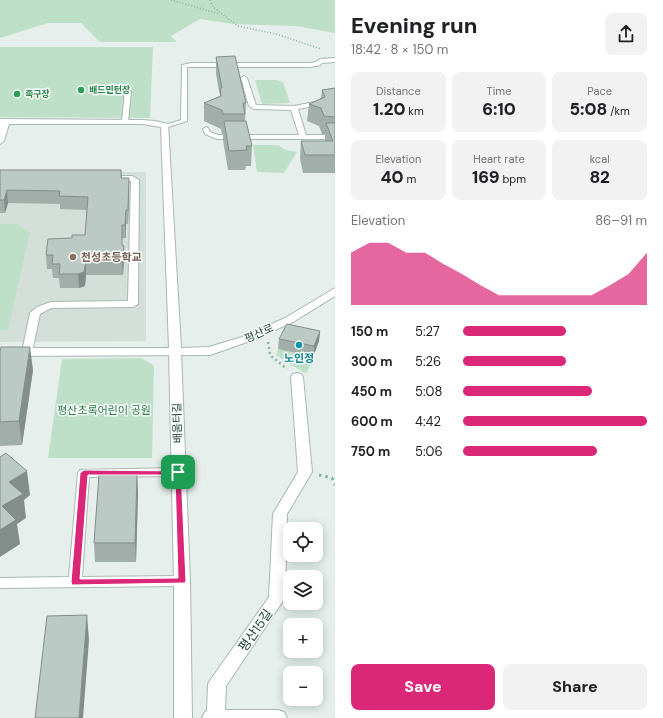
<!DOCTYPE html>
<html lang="en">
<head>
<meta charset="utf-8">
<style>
	:root { --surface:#fff; --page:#f2f2f2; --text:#202124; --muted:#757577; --accent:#db2777 }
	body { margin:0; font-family:"DM Sans","Noto Sans KR",sans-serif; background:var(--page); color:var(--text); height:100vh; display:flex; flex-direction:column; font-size:15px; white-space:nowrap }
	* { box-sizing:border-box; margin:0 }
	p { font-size:13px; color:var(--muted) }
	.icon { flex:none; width:22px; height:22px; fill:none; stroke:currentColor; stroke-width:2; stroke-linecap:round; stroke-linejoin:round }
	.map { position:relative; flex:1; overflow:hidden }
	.drawer { display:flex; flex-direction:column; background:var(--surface); width:328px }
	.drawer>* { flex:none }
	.fabs { position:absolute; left:283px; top:522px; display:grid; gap:8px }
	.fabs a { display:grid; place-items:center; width:40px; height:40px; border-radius:8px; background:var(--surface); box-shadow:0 2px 10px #0003; font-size:20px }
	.pin { position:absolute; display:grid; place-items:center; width:34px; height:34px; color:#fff; margin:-17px; border-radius:8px; box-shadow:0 2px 6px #0006 }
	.round { display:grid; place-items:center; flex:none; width:42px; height:42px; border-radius:8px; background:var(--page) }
	.summary { display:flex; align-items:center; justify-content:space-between; height:68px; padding:0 16px }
	h1 { font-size:22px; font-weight:800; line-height:30px }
	.stats { display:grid; grid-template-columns:repeat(3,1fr); gap:6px; height:68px; padding:4px 16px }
	.stats div { display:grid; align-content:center; border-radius:8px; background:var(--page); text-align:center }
	.stats b { font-size:17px; font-weight:800 }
	.stats small { font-size:11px; font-weight:400 }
	.stats p { font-size:11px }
	.chart { height:112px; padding:8px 16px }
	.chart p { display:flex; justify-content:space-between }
	.chart svg { width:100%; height:72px; margin-top:4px; fill:var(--accent); opacity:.7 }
	.button { display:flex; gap:8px; margin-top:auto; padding:8px 16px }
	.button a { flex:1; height:46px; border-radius:8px; background:var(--accent); color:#fff; font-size:16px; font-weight:800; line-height:46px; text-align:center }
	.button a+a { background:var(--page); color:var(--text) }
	ul { padding:0 16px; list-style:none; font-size:13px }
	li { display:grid; grid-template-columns:64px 48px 1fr; align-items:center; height:30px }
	li i { height:10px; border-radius:5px; background:var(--accent) }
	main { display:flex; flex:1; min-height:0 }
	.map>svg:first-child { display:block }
	.built { fill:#d4dfda }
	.green { fill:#bfe0c8 }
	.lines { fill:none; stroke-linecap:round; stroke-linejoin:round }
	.service-casing { stroke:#a8b8b2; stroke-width:2 }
	.minor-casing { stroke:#a8b8b2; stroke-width:2 }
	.tertiary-casing { stroke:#a8b8b2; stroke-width:2 }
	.path-far2 { stroke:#86b3a5; stroke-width:1.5; stroke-dasharray:1 2; stroke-linecap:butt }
	.path-far1 { stroke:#86b3a5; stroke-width:2.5; stroke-dasharray:2 3; stroke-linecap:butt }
	.path { stroke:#86b3a5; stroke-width:3; stroke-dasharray:2.5 4; stroke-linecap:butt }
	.service { fill:#fff; fill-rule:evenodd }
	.minor { fill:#fff; fill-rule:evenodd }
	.tertiary { fill:#fff; fill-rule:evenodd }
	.wall { fill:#a1aea9 }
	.shaded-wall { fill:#838d89 }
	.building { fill:#bbcac4; stroke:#838d89 }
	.route { fill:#db2777; stroke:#fff; fill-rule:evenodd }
	.leisure-dot { fill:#2e9e5b; stroke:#f7fbf9; stroke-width:1.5 }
	.education-dot { fill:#8d6e63; stroke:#f7fbf9; stroke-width:1.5 }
	.culture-dot { fill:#0f9aa8; stroke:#f7fbf9; stroke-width:1.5 }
	.labels { text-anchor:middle; stroke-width:3; stroke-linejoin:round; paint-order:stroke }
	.far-leisure-label { font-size:9px; font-weight:bold; fill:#27864d; stroke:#f7fbf9; text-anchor:start }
	.education-label { font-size:11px; font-weight:bold; fill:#785e54; stroke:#f7fbf9; text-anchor:start }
	.street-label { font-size:11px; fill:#24423a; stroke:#f7fbf9 }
	.culture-label { font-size:11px; font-weight:bold; fill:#0d838f; stroke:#f7fbf9 }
	.park-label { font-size:11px; fill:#2d7a4b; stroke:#f7fbf9 }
	.near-street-label { font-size:13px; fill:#24423a; stroke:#f7fbf9 }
</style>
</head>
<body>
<main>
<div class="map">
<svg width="335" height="718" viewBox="0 0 335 718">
	<rect width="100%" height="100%" fill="#e6efeb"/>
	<!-- built -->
	<polygon class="built" points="0,172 146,172 146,341 0,342"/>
	<!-- green -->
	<g class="green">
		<polygon points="0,0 335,0 335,33 295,26 233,24 200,19 171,36 177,42 100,42 81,23 48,23 0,38"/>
		<polygon points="0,47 153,47 150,118 0,117"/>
		<polygon points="255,80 276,80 283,82 290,103 262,104"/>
		<polygon points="253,145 278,145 286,150 297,152 284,173 257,172"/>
		<polygon points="0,224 17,224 30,232 8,330 0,330"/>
		<polygon points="278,349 313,357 307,373 303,372 276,355"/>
		<polygon points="141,358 154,366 152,458 48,458 62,359"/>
	</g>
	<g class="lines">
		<!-- service casing -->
		<g class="service-casing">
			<g id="service">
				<polygon points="335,58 335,62 322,63 320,65 310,67 187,67 187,121 165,128 162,126 181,120 182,65 191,63 310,63 316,62 320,59"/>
				<polygon points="244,76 247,78 256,105 294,106 335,98 335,102 298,109 306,135 335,135 335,139 217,139 205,134 203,129 206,127 208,128 210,132 218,135 299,135 291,110 254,109 249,106 241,78"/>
				<polygon points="128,89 131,91 128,122 125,124 122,122 125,91"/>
				<polygon points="106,176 132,176 139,180 138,304 133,307 51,308 40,314 32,352 27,355 23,354 22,352 30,313 37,307 51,302 128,301 131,181 109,180 106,180"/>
				<polygon points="178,468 182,469 184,472 182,475 178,476 89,477 82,577 182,576 187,577 188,581 187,585 182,586 0,588 0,578 69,577 78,473 80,470"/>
			</g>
		</g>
		<!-- minor casing -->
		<g class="minor-casing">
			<g id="minor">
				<polygon points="0,119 142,120 155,121 168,124 181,348 209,347 242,337 285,318 335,288 335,296 293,322 250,341 210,355 0,356 0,348 169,348 161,127 142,124 9,124 4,141 0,144"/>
				<polygon points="297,373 301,374 303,377 312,472 287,514 285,598 226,686 225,710 278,710 284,712 287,718 202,718 205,712 207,711 208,684 211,679 269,597 273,514 298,472 291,377 293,374"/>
			</g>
		</g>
		<!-- tertiary casing -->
		<g class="tertiary-casing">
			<polygon id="tertiary" points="175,347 179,348 181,351 190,581 192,718 174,718 174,581 169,351 171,348"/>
		</g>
		<!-- path-far2 -->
		<g class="path-far2">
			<polyline points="171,0 220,14"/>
			<polyline points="210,0 213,7 238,26 276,34 321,49"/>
		</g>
		<!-- path-far1 -->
		<polyline class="path-far1" points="268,342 270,355 287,369"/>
		<!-- path -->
		<polyline class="path" points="319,475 332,478 335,485"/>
		<!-- service -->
		<use href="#service" class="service"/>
		<!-- minor -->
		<use href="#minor" class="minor"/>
		<!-- tertiary -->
		<use href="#tertiary" class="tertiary"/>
	</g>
	<!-- wall -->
	<g class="wall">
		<polygon points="216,57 246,103 245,121 252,146 251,166 246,166 245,170 228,170 223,140 223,134 222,134 221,129 204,121 204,103 220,96 216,74"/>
		<polygon points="335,88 335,173 303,173 300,159 301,141 325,141 325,134 322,134 319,126 307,121 309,104 321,98 322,90"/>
		<polygon points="0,170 121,170 122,178 129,191 128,224 126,224 126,238 122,238 122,245 124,246 124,260 123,275 86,275 85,286 79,288 60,288 59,278 53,278 52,269 47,269 46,255 72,238 85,235 87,210 60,209 60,204 8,203 5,213 0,213"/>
		<polygon points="320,331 319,341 313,357 278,349 279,339"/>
		<polygon points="0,351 33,370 22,445 0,446"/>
		<polygon points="137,475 138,494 136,562 95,562 94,543"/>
	</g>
	<!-- shaded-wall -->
	<g class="shaded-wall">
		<polygon points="129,178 129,191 128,224 128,210"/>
		<polygon points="7,190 8,203 5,213 4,200"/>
		<polygon points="126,210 126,238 125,225"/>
		<polygon points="124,246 124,260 123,275 122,261"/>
		<polygon points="86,261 86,275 85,286 79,288 78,274"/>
		<polygon points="320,331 319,341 313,357 314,346"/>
		<polygon points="30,347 33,370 22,445 19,421"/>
		<polygon points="27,471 30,495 24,500 26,518 17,524 20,544 0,557 0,530 2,506 9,482"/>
		<polygon points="137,475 138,494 136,562 135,543"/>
		<polygon points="87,615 89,640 83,718 79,718"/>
	</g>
	<!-- building -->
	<g class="building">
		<polygon points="235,56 246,103 243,103 245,114 223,114 222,110 204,103 221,96 220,88 222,88 216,57"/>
		<polygon points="335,88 335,117 324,116 321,108 309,104 325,97 322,90"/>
		<polygon points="224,121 246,121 252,146 246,146 247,150 229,151"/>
		<polygon points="326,123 335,123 335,155 305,155 301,141 333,141"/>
		<polygon points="0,170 121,170 121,178 129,178 128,210 126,210 125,225 122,225 122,245 124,246 122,261 86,261 84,272 78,274 59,274 60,264 52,264 53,255 46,255 48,239 72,238 72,235 85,235 88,197 59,196 60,191 7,190 4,200 0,200"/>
		<polygon points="287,324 320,331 314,346 279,339"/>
		<polygon points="1,347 30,347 19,421 0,422 0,351"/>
		<polygon points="6,453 27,471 9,482 23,494 2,506 16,520 0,530 0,457"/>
		<polygon points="99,475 137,475 135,543 94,543"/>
		<polygon points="87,615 79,718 35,718 47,616"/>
	</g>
	<!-- route -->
	<path class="route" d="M84,470L181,471L186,581L185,583L72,585L71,582L80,473ZM88,475H175L178,578L80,579Z"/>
	<!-- markers -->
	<g class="leisure-dot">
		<circle cx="81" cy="90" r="4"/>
		<circle cx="17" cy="94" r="4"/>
	</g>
	<circle class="education-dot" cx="73" cy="257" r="4"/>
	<circle class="culture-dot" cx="299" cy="345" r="4"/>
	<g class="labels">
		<!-- far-leisure labels -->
		<g class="far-leisure-label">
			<text x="89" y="93">배드민턴장</text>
			<text x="25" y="97">족구장</text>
		</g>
		<!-- education labels -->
		<g class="education-label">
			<text x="81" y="261">천성초등학교</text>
		</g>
		<!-- street labels -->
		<g class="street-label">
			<text transform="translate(259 333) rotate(-24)" y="4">평산로</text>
			<text transform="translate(177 423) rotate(-92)" y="4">배움터길</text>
		</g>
		<!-- culture labels -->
		<g class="culture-label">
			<text x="299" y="362">노인정</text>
		</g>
		<!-- park labels -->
		<g class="park-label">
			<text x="104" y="414">평산초록어린이 공원</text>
		</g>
		<!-- near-street labels -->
		<g class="near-street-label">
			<text transform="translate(255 630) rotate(-55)" y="5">평산15길</text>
		</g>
	</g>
</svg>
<div class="fabs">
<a><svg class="icon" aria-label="locate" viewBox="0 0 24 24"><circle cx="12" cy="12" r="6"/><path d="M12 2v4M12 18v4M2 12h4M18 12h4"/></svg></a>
<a><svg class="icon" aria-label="layers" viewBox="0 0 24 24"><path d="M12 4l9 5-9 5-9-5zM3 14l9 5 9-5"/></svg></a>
<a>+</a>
<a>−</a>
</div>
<div class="pin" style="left:178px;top:472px;background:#1e9e55"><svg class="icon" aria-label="arrive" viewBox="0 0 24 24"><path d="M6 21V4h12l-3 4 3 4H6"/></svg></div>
</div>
<section class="drawer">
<div class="summary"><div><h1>Evening run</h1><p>18:42 · 8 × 150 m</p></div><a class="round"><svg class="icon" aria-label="share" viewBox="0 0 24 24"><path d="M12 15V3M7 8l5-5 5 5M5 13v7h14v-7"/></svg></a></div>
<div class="stats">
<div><p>Distance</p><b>1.20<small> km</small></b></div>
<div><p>Time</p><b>6:10</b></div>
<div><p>Pace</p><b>5:08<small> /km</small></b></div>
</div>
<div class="stats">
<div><p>Elevation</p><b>40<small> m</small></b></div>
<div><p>Heart rate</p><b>169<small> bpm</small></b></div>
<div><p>kcal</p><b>82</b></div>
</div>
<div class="chart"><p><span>Elevation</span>86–91 m</p>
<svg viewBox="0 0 160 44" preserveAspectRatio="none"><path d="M0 44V12L10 6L20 6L30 12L40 12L50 19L60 25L70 32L80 38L90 38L100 38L110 38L120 38L130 38L140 32L150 25L160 12V44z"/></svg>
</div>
<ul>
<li><b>150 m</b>5:27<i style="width:56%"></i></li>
<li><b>300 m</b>5:26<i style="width:56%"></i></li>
<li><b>450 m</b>5:08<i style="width:70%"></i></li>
<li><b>600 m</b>4:42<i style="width:100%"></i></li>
<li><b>750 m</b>5:06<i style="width:73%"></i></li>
</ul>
<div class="button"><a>Save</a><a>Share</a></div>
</section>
</main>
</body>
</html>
